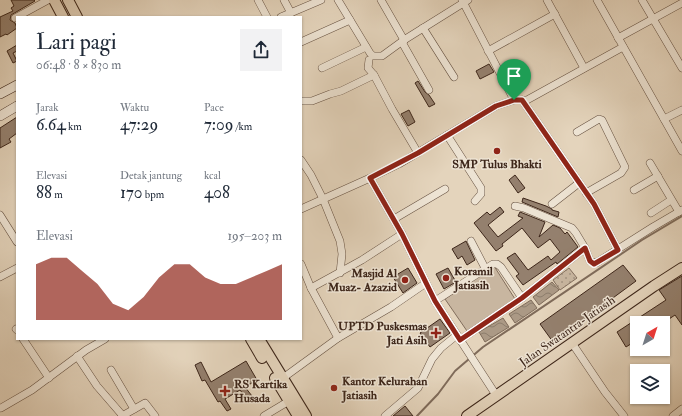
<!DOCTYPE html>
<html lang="id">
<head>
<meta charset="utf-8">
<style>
	:root { --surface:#fff; --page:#f2f2f3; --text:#1f2937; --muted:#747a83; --accent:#8f2418 }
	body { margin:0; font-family:"IM FELL Double Pica",serif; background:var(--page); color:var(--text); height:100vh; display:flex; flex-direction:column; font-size:15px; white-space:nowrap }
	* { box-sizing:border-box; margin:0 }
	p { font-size:13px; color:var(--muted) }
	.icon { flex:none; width:22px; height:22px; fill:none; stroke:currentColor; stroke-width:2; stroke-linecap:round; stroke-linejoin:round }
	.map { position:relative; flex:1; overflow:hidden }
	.sheet { position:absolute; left:16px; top:16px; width:286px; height:324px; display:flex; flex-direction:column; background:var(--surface); border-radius:0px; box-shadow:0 1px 3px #0004 }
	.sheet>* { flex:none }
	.needle { width:26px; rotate:39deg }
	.fabs { position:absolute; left:630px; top:316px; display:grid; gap:8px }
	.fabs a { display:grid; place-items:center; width:40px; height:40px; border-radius:0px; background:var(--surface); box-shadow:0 1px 3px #0004; font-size:20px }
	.pin { position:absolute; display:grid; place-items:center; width:34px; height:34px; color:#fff; margin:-41px -17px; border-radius:50% 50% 50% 0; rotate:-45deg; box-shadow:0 0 4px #0007 }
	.pin .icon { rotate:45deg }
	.round { display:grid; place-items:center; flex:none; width:42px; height:42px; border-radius:0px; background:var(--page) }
	.head { display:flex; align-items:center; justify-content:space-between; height:68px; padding:0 20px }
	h1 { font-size:22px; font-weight:600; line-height:30px }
	.metrics { display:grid; grid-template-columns:repeat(3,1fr); gap:6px; height:68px; padding:4px 20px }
	.metrics div { display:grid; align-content:center }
	.metrics b { font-size:17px; font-weight:600 }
	.metrics small { font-size:11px; font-weight:400 }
	.metrics p { font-size:11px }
	.chart { height:112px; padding:8px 20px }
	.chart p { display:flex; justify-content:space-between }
	.chart svg { width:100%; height:72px; margin-top:4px; fill:var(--accent); opacity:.7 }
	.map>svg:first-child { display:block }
	.green { fill:url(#green-dots); stroke:#826e5d }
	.pitch { fill:#c8b6a0; stroke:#826e5d }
	.water { fill:url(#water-waves); stroke:#7f6b5a }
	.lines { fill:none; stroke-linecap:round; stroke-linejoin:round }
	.stream { stroke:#7f6b5a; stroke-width:2 }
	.building { fill:#94806e; stroke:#3d261a }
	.street-casing { stroke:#675242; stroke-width:8 }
	.secondary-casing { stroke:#3d261a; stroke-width:10 }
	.primary-casing { stroke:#3d261a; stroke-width:12 }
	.street { stroke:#ede3d3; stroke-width:7 }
	.secondary { stroke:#ede3d3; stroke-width:9 }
	.primary { stroke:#e4d4bc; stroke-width:10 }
	.route-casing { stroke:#fff; stroke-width:8 }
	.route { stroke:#8f2418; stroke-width:5 }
	.poi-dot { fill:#8f2418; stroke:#ede3d3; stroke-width:1.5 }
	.labels { text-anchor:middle; stroke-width:3; stroke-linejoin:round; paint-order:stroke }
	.poi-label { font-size:12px; font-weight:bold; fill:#3d261a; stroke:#ede3d3; text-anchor:start }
	.street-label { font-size:12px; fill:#3d261a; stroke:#ede3d3 }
</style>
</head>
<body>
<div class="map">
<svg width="682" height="416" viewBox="0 0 682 416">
	<defs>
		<pattern id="green-dots" width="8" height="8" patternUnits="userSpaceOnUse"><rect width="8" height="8" fill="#c8b6a0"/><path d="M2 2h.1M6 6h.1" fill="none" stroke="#a49482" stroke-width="1.8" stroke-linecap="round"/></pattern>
		<pattern id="water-waves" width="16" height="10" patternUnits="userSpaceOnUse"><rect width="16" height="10" fill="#ab9985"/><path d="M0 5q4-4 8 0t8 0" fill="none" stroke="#8c7d6c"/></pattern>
	</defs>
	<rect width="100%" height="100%" fill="#e4d4bc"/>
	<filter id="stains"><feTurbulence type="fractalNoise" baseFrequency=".005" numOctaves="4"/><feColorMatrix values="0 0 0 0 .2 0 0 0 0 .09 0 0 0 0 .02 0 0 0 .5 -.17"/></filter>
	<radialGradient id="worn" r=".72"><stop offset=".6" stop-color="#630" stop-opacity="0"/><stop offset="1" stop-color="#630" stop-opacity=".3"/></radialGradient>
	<!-- green -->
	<polygon class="green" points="569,268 577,278 560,290 553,280"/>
	<!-- pitch -->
	<polygon class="pitch" points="494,266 515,299 467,331 445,299"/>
	<!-- water -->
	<g class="water">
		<polygon points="552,282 559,290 539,305 533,297"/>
		<polygon points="531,300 537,308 515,323 509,314"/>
		<polygon points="503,318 509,327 485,342 479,332"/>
	</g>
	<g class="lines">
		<!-- stream -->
		<polyline class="stream" points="417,416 438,394 455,371 483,347 642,240 682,216"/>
	</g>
	<!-- building -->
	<g class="building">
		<polygon points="11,0 34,0 35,1 11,15 10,20 15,23 17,28 7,35 6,34 0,37 0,17 13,11 11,8 14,6"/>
		<polygon points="17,45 17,51 13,53 17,61 13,63 7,51"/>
		<polygon points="489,64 494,72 480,79 476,71"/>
		<polygon points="418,81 425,92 429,95 435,104 429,107 415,83"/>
		<polygon points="409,110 415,122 408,126 401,114"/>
		<polygon points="17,117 17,133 9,139 11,142 0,148 0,128"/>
		<polygon points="515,175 525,188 518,193 509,180"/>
		<polygon points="523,198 546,206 552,209 552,210 559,212 558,217 522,202"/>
		<polygon points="500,207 504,212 488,225 498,237 523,218 518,216 520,212 545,222 539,237 553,225 560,228 565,234 567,232 578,247 557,264 556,262 523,285 516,276 519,274 507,258 515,253 528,270 548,256 551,260 560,252 550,239 538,248 522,228 502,244 503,246 496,251 474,223 487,212 490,215"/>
		<polygon points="466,241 475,260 467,265 462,256 458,259 452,249"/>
		<polygon points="623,265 636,281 553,342 540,324"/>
		<polygon points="408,268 417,283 403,293 393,277"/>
		<polygon points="448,268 456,282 444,289 436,274"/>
		<polygon points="682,276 682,325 675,315 663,323 637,323 637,340 626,347 617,332 666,300 659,290"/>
		<polygon points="440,319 450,333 430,347 420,333"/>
		<polygon points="246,361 257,380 245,387 252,396 247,399 240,390 225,399 231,409 227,411 220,401 218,402 205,380 202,381 195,365 201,362 211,382"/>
		<polygon points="405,406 413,416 393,416"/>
	</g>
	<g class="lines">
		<!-- street casing -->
		<g class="street-casing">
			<g id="street">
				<polyline points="258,0 267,17"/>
				<polyline points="284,0 291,13"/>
				<polyline points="338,0 370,53 373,56 382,56 404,40 468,0"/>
				<polyline points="381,0 404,40 403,44 429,90"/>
				<polyline points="462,0 514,100"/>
				<polyline points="547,0 584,68"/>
				<polyline points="597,0 682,151"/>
				<polyline points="642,0 682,68"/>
				<polyline points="281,17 321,0"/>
				<polyline points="15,18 48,0"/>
				<polyline points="423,28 454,77"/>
				<polyline points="618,38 682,3"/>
				<polyline points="301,42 350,20"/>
				<polyline points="488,51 555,14"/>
				<polyline points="369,60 368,68 374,75"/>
				<polyline points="322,68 366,47"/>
				<polyline points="522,100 594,204 618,250"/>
				<polyline points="301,101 312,101 330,94 341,91 374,75 392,109 418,153"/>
				<polyline points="664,119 682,110"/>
				<polyline points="577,132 599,119 602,120 625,167 621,173 586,193"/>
				<polyline points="447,135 481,188 481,194 475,201"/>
				<polyline points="301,160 311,175 323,199 340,241 342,254 340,273"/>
				<polyline points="650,163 679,212"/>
				<polyline points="370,178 402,234 435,301 496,395"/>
				<polyline points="634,190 658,176"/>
				<polyline points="552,204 579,183"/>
				<polyline points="515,206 524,208 572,228 576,233 585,248"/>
				<polyline points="301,209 370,178 399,164 496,106 514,100 527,100 623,47"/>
				<polyline points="651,213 671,200"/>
				<polyline points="0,215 17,242"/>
				<polyline points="394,219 445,189"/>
				<polyline points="471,241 485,268"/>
				<polyline points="301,264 311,288 338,338"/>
				<polyline points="0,277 17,268"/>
				<polyline points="311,288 362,260 402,234"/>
				<polyline points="435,301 493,264 497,264 501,267 522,298"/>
				<polyline points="16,329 17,330"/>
				<polyline points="23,339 49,378"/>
				<polyline points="460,340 522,298 585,248 590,261 596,263 653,227 682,210"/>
				<polyline points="572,343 605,392 624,416"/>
				<polyline points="77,356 97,386 123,416"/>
				<polyline points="111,370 134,409"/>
				<polyline points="283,378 338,338 391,307 426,283"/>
				<polyline points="1,408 32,390 86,350 105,339"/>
				<polyline points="122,416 145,403 155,416"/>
				<polyline points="264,416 289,401"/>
				<polyline points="385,416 418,388 432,359 441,348 457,335"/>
				<polyline points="673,416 682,409"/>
			</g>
		</g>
		<!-- secondary casing -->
		<g class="secondary-casing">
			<g id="secondary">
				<polyline points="0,94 17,85"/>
				<polyline points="0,116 17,106"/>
			</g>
		</g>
		<!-- primary casing -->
		<g class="primary-casing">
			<g id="primary">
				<polyline points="54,0 63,17"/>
				<polyline points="68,0 77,17"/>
				<polyline points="251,339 262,358"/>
				<polyline points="259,339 306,416"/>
				<polyline points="275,378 298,416"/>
				<polyline points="467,416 654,286 682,268"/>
			</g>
		</g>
		<!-- street -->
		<use href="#street" class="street"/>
		<!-- secondary -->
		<use href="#secondary" class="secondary"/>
		<!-- primary -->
		<use href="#primary" class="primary"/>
	</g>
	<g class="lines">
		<!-- route casing -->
		<g class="route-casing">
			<polygon id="route" points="514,100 522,100 594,204 618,250 594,264 590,261 585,248 522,298 460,340 435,301 402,234 370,178 418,153 496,106"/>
		</g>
		<!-- route -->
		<use href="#route" class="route"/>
	</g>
	<!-- markers -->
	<g class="poi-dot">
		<circle cx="497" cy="151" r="4"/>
		<circle cx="446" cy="278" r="4"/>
		<circle cx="405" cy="280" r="4"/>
		<path d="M434 327h4v4h4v4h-4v4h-4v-4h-4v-4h4z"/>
		<circle cx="334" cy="388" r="4"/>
		<path d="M223 385h4v4h4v4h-4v4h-4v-4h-4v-4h4z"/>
	</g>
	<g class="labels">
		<!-- poi labels -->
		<g class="poi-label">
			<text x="497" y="168" text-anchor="middle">SMP Tulus Bhakti</text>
			<text x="454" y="275">Koramil<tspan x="454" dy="14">Jatiasih</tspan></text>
			<text x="397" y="277" text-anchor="end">Masjid Al<tspan x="397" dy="14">Muaz- Azazid</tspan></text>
			<text x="427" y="330" text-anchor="end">UPTD Puskesmas<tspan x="427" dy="14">Jati Asih</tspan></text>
			<text x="342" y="385">Kantor Kelurahan<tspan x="342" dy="14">Jatiasih</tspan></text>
			<text x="234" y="388">RS Kartika<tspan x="234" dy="14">Husada</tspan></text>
		</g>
		<!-- street labels -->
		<g class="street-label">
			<text transform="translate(567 331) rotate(-35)" y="4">Jalan Swatantra-Jatiasih</text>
		</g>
	</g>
	<rect width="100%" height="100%" filter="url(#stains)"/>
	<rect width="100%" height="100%" fill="url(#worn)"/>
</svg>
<div class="fabs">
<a><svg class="needle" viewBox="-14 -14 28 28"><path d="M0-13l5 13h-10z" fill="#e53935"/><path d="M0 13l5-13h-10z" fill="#747a83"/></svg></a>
<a><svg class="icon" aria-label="layers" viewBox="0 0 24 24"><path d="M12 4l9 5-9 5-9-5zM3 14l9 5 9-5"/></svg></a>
</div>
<div class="pin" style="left:514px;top:100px;background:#1e9e55"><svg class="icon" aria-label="arrive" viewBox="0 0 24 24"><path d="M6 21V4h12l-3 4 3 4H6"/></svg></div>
<section class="sheet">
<div class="head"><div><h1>Lari pagi</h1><p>06:48 · 8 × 830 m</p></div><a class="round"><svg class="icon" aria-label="share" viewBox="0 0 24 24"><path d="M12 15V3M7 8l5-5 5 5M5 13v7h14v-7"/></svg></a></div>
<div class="metrics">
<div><p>Jarak</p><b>6.64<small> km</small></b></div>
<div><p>Waktu</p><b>47:29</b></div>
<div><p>Pace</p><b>7:09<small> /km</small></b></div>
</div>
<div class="metrics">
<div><p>Elevasi</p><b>88<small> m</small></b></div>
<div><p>Detak jantung</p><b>170<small> bpm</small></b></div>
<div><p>kcal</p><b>408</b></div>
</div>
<div class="chart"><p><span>Elevasi</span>195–203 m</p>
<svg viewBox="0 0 160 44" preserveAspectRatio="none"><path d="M0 44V10L10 6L20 6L30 14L40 22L50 34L60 38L70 30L80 18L90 10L100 10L110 18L120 22L130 22L140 18L150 14L160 10V44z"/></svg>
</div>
</section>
</div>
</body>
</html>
